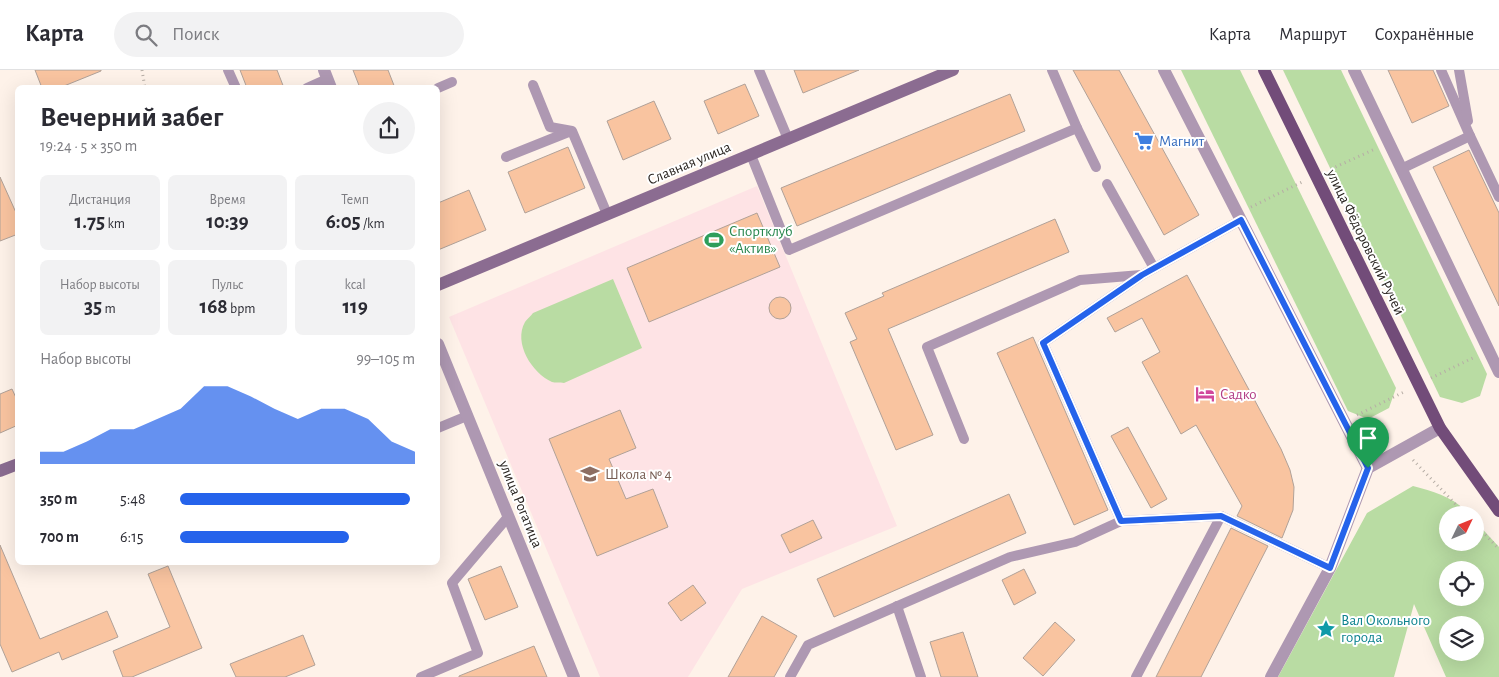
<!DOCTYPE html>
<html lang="ru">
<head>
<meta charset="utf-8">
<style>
	:root { --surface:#fff; --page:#f2f2f3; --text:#2b2b33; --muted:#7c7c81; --line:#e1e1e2; --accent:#2563eb }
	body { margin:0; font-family:"Alegreya Sans",sans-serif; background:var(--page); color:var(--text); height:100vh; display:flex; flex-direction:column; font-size:19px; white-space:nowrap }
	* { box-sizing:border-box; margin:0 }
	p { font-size:16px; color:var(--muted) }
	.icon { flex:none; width:28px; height:28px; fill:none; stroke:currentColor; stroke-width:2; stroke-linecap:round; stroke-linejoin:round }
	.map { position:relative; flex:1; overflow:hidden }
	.drawer { position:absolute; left:15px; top:15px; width:425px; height:480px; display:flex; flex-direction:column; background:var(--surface); border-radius:8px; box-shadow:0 5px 20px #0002 }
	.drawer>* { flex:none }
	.needle { width:32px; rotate:47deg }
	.tools { position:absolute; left:1439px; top:436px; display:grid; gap:10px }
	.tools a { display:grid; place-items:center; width:45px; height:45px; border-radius:50%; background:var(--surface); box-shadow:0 5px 20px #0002; font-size:25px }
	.pin { position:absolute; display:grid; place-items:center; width:42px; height:42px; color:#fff; margin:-51px -21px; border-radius:50% 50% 50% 0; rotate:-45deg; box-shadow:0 0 5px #0007 }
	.pin .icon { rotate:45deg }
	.round { display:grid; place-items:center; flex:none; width:52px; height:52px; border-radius:26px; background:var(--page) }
	.head { display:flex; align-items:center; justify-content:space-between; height:85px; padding:0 25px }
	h1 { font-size:28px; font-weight:600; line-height:38px }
	.stats { display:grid; grid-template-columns:repeat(3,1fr); gap:8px; height:85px; padding:5px 25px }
	.stats div { display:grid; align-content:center; border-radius:8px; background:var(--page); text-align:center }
	.stats b { font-size:21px; font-weight:600 }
	.stats small { font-size:14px; font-weight:400 }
	.stats p { font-size:14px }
	.chart { height:140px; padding:10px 25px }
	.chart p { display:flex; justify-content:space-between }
	.chart svg { width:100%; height:90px; margin-top:5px; fill:var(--accent); opacity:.7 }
	ul { padding:0 25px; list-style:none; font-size:16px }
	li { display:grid; grid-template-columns:80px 60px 1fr; align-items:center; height:38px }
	li i { height:12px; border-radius:6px; background:var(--accent) }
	header { display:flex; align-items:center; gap:30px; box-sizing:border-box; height:70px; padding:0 25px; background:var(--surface); border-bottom:1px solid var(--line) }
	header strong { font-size:24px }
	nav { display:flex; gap:28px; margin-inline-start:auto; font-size:18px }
	.search { width:350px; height:45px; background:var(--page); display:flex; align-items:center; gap:12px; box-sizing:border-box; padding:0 18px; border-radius:28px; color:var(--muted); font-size:19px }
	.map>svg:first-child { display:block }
	.education { fill:#fee3e5 }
	.green { fill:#b9dca3; fill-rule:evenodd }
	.building { fill:#f9c4a0; stroke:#b0a198 }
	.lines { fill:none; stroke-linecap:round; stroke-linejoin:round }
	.path { stroke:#b6ada5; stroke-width:3; stroke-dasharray:1 4; stroke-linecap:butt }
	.lane { stroke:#ae98b2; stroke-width:10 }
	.street { stroke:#ae98b2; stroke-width:12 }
	.secondary { stroke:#8b6c91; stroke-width:12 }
	.primary { stroke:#724c79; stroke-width:12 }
	.route-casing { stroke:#fff; stroke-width:10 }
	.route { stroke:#2563eb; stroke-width:6 }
	.labels { text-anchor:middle; stroke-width:4; stroke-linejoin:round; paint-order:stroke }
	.shop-label { font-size:15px; fill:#366cbe; stroke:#fff; text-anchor:start }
	.street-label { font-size:15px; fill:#292420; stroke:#fff }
	.leisure-label { font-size:15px; fill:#27864d; stroke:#fff; text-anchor:start }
	.hotel-label { font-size:15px; fill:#b23c85; stroke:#fff; text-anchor:start }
	.education-label { font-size:15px; fill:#785e54; stroke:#fff; text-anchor:start }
	.culture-label { font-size:15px; fill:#0d838f; stroke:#fff; text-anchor:start }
</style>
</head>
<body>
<header>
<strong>Карта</strong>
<div class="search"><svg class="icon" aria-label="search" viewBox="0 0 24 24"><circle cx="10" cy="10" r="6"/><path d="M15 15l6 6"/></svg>Поиск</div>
<nav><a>Карта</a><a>Маршрут</a><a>Сохранённые</a></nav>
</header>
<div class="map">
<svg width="1499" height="607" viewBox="0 0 1499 607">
	<rect width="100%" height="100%" fill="#fef2e9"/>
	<!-- education -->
	<polygon class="education" points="757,116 897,456 742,519 688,607 600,607 449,247"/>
	<!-- green -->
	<g class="green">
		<polygon points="1181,0 1240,0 1396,318 1389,338 1368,349 1348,341"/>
		<polygon points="1283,0 1341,0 1487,304 1480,326 1462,333 1440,327"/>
		<path d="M613,209L642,278L564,313C560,312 555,313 552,312C532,303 513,273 525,252C527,249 531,246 533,243Z"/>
		<path d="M1413,416C1435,422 1454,427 1470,445H1448V472H1475V451L1499,477V607H1446L1414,534L1394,607H1278L1367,443ZM1448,500H1475V528H1448ZM1448,555H1475V582H1448Z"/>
	</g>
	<!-- building -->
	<g class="building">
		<polygon points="35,0 101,0 101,1 59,18 42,18"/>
		<polygon points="240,0 277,0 284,18 247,18"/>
		<polygon points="353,0 388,0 395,18 360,18"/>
		<polygon points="794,0 859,0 803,23"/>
		<polygon points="1073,0 1119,0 1199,145 1164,165"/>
		<polygon points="1388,0 1433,0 1449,36 1412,53"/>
		<polygon points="745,14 759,46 718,64 704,31"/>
		<polygon points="1010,24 1025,61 797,156 781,118"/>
		<polygon points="654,31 671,69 623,90 607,51"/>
		<polygon points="568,77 585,118 525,143 508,102"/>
		<polygon points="1469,80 1499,143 1499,236 1433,97"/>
		<polygon points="0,107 18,147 18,164 0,171"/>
		<polygon points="469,120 486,160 438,180 438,133"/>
		<polygon points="757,143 780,197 649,252 627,198"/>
		<polygon points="1055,149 1069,182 888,259 933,365 896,380 850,272 857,269 845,243 884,226 882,223"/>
		<polygon points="1187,205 1281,379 1290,400 1294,417 1293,440 1282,468 1237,446 1242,436 1196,355 1181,364 1142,292 1160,282 1142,248 1115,262 1107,248"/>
		<circle cx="780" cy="238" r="11"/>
		<polygon points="1033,267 1108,440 1074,455 997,283"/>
		<polygon points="12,319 18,332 18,355 0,363 0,324"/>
		<polygon points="620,340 636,378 609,389 626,429 653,419 668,457 597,486 549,369"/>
		<polygon points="1128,357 1167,429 1151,438 1111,366"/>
		<polygon points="1009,424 1026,463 834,547 817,509"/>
		<polygon points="813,450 822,468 790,483 781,465"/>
		<polygon points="1231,458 1268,476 1201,607 1156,607"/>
		<polygon points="0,475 40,569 107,541 118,567 62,590 59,582 12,602 0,574"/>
		<polygon points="168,496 202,578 132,607 123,607 113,581 170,557 148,504"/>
		<polygon points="501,496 518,537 485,550 468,509"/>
		<polygon points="1024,499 1036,523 1014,535 1002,510"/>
		<polygon points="693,515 706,533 681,551 668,533"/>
		<polygon points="762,546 797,566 774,607 728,607"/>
		<polygon points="1055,552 1075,570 1043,606 1023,588"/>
		<polygon points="963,562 978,607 941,607 930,572"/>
		<polygon points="303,565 315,595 285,607 236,607 230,594"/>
		<polygon points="534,576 547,607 459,607 459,606"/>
	</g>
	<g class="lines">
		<!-- path -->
		<g class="path">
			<polyline points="142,0 145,18"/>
			<polyline points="1331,99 1375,79"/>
			<polyline points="1251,137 1302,112"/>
			<polyline points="1431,308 1475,287"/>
			<polyline points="1357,345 1406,321"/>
			<polyline points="1413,390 1466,445"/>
			<polyline points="1475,454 1499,479"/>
		</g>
		<!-- lane -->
		<g class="lane">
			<polyline points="228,0 236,18"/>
			<polyline points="759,0 788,69"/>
			<polyline points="1441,0 1470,66"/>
			<polyline points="1459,0 1468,51"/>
			<polyline points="533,15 550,57 572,61 607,144"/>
			<polyline points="307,18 327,9"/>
			<polyline points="438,18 452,12"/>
			<polyline points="1077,58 1096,97"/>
			<polyline points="751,85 789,180 1077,58 1052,0"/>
			<polyline points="506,87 571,61"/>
			<polyline points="1401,99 1470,66 1499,127"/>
			<polyline points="1107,114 1154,198"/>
			<polyline points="438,358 467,346"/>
			<polyline points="964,369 927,277 1080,210 1141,205"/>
			<polyline points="1121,451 1221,446 1330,498"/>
			<polyline points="897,536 921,607"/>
			<polyline points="421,607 478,583 452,513 508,447"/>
			<polyline points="790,607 808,575 1010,487 1075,472 1121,451 1043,273 1142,205 1241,150"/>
			<polyline points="1136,607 1221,446"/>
		</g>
		<!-- street -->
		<g class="street">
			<polyline points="324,0 331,18"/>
			<polyline points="1164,0 1368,398"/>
			<polyline points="1354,0 1499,302"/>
			<polyline points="438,274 574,607"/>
			<polyline points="1271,607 1330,498 1368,398 1440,358"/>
		</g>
		<!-- secondary -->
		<g class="secondary">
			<polyline points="438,215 953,0"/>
			<polyline points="0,401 18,394"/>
		</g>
		<!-- primary -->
		<polyline class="primary" points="1264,0 1440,358 1499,441"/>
	</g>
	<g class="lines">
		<!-- route casing -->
		<g class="route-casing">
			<polygon id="route" points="1241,150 1368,398 1330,498 1221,446 1121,451 1043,273 1142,205"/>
		</g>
		<!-- route -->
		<use href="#route" class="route"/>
	</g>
	<!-- icons -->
	<defs>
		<g id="supermarket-bare" transform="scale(1.5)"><path d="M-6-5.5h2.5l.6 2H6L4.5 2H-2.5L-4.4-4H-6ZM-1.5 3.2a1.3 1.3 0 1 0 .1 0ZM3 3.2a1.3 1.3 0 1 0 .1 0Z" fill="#3f7fe0" stroke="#fff" stroke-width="2.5" paint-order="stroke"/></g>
		<g id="stadium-bare" transform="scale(1.5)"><path d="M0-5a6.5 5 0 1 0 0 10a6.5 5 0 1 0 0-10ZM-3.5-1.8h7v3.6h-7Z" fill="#2e9e5b" stroke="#fff" stroke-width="2.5" paint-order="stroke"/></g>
		<g id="hotel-bare" transform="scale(1.5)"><path d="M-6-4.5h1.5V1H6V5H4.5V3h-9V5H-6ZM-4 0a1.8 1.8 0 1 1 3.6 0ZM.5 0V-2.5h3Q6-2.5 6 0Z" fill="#d1479c" stroke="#fff" stroke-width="2.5" paint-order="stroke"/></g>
		<g id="school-bare" transform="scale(1.5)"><path d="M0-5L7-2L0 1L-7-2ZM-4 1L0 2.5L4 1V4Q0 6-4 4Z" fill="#8d6e63" stroke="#fff" stroke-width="2.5" paint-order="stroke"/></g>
		<g id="sight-bare" transform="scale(1.5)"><path d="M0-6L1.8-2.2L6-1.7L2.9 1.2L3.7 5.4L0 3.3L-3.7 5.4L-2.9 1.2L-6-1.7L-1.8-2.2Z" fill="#0f9aa8" stroke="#fff" stroke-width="2.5" paint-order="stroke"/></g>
	</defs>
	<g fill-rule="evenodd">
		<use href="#supermarket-bare" x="1144" y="71"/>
		<use href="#stadium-bare" x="714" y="170"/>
		<use href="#hotel-bare" x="1205" y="324"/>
		<use href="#school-bare" x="590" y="404"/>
		<use href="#sight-bare" x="1326" y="559"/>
	</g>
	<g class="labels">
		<!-- shop labels -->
		<g class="shop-label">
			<text x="1159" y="76">Магнит</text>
		</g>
		<!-- street labels -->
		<g class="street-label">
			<text transform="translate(689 93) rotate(-23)" y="5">Славная улица</text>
			<text transform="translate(1366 172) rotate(64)" y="5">улица Фёдоровский Ручей</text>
			<text transform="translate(521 434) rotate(68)" y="5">улица Рогатица</text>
		</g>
		<!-- leisure labels -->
		<g class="leisure-label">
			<text x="729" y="166">Спортклуб<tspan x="729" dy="17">«Актив»</tspan></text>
		</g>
		<!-- hotel labels -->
		<g class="hotel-label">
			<text x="1220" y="329">Садко</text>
		</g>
		<!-- education labels -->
		<g class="education-label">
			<text x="605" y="409">Школа № 4</text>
		</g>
		<!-- culture labels -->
		<g class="culture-label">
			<text x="1341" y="555">Вал Окольного<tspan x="1341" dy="17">города</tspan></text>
		</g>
	</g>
</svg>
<div class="tools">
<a><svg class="needle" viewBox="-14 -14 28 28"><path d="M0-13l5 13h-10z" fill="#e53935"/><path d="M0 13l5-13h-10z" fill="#7c7c81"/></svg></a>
<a><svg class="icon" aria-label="locate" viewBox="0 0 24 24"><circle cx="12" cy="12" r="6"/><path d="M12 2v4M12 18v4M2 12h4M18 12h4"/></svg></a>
<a><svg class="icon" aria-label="layers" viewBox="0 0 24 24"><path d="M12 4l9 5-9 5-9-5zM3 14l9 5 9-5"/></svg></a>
</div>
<div class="pin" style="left:1368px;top:398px;background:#1e9e55"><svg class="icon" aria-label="arrive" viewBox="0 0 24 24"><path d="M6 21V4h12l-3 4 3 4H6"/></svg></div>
<section class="drawer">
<div class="head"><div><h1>Вечерний забег</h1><p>19:24 · 5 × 350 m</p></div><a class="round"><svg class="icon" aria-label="share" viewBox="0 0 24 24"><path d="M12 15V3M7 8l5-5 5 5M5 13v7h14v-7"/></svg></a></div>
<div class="stats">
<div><p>Дистанция</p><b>1.75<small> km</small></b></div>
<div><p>Время</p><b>10:39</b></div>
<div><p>Темп</p><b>6:05<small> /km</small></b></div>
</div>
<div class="stats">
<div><p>Набор высоты</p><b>35<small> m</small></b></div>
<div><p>Пульс</p><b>168<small> bpm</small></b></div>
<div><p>kcal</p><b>119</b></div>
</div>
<div class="chart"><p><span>Набор высоты</span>99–105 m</p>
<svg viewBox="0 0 160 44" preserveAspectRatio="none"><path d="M0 44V38L10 38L20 33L30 27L40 27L50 22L60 17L70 6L80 6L90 11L100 17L110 22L120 17L130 17L140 22L150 33L160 38V44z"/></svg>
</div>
<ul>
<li><b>350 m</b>5:48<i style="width:98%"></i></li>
<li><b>700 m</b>6:15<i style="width:72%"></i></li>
</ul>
</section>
</div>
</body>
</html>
